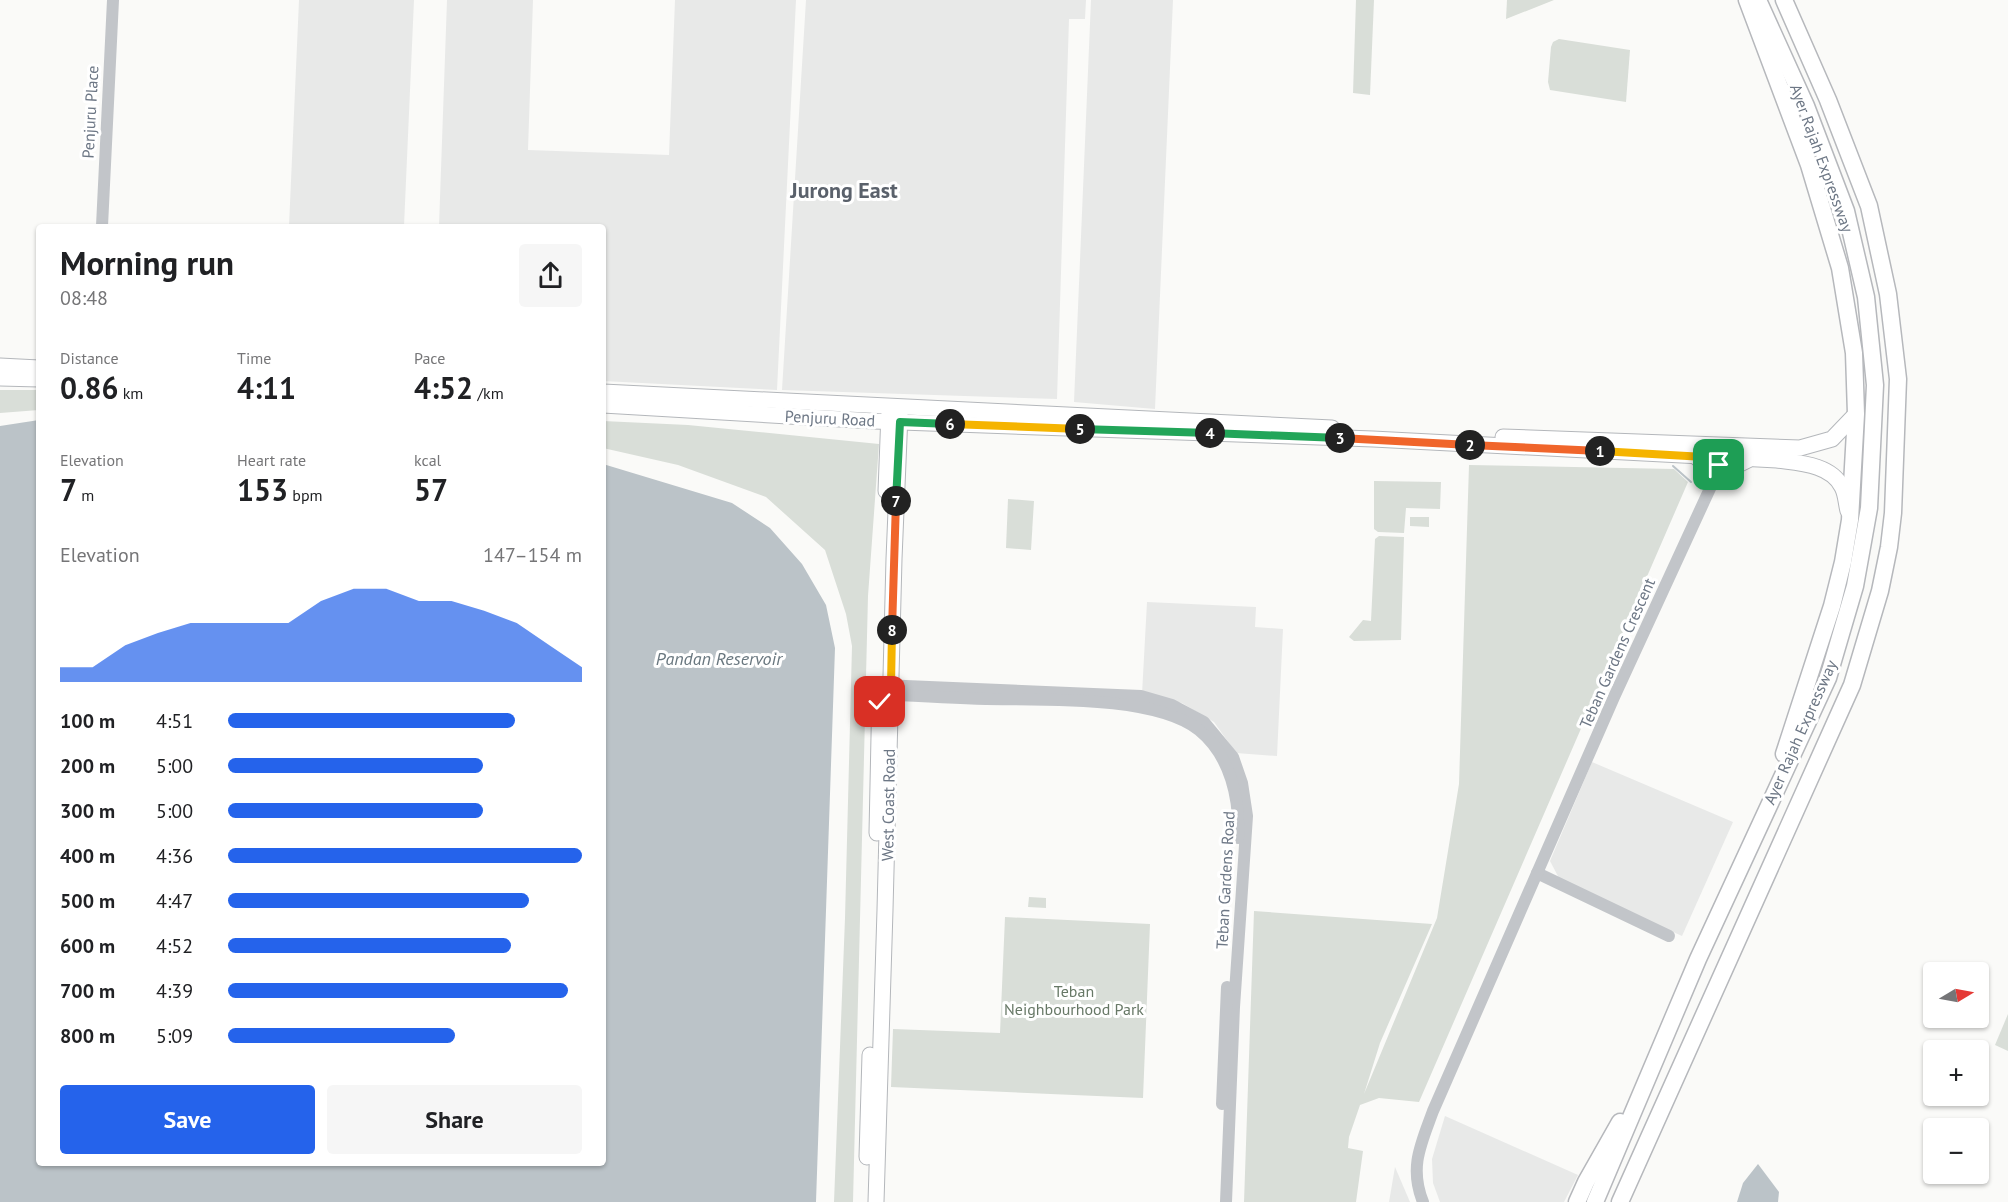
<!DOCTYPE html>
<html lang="en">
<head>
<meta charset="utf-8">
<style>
	:root { --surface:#fff; --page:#f6f6f6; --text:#202124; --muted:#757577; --accent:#2563eb }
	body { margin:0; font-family:"PT Sans",sans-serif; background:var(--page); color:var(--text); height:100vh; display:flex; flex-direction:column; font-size:22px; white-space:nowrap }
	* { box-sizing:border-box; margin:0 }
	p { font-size:20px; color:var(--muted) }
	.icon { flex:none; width:33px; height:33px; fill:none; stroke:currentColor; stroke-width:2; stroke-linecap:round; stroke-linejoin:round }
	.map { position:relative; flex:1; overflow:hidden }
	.side { position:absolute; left:36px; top:224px; width:570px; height:942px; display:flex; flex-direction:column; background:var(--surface); border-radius:6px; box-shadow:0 2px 4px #0004 }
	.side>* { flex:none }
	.needle { width:39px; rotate:80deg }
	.buttons { position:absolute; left:1923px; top:962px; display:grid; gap:12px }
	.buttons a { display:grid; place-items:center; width:66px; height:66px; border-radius:6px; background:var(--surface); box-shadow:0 2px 4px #0004; font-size:30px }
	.pin { position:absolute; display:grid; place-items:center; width:51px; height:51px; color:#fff; margin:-26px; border-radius:12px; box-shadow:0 3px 9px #0006 }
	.km { position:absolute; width:30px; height:30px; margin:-15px; border-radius:50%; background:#222; color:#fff; font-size:16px; line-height:30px; text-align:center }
	.round { display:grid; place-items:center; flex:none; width:63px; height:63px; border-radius:6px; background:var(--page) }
	.headline { display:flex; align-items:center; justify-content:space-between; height:102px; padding:0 24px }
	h1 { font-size:33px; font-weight:700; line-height:45px }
	.stats { display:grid; grid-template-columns:repeat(3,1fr); gap:9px; height:102px; padding:6px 24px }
	.stats div { display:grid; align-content:center }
	.stats b { font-size:30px; font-weight:700 }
	.stats small { font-size:16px; font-weight:400 }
	.stats p { font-size:16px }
	.chart { height:168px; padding:12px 24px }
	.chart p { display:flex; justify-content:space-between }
	.chart svg { width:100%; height:108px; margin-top:6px; fill:var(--accent); opacity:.7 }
	.action { display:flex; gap:12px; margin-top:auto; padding:12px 24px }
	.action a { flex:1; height:69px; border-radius:6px; background:var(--accent); color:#fff; font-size:24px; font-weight:700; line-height:69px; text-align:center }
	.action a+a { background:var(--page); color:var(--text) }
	ul { padding:0 24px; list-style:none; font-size:20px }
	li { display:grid; grid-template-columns:96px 72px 1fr; align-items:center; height:45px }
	li i { height:15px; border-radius:8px; background:var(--accent) }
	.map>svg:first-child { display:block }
	.built { fill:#e8e9e8 }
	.green { fill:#d9ded8 }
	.water { fill:#bbc3c8 }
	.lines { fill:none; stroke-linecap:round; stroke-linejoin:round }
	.stream { stroke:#bbc3c8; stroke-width:2 }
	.major-casing { stroke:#b4b7bb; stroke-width:17 }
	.highway-casing { stroke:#b6b8bc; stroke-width:19 }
	.minor { stroke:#c2c5c9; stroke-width:12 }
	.major { stroke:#fff; stroke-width:15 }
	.highway { stroke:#fff; stroke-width:16 }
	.split-1-casing { stroke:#fff; stroke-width:12 }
	.split-2-casing { stroke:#fff; stroke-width:12 }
	.split-3-casing { stroke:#fff; stroke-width:12 }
	.split-4-casing { stroke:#fff; stroke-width:12 }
	.split-5-casing { stroke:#fff; stroke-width:12 }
	.split-6-casing { stroke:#fff; stroke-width:12 }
	.split-7-casing { stroke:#fff; stroke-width:12 }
	.split-8-casing { stroke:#fff; stroke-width:12 }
	.split-9-casing { stroke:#fff; stroke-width:12 }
	.split-1 { stroke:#f5b400; stroke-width:8 }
	.split-2 { stroke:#f0652b; stroke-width:8 }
	.split-3 { stroke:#f0652b; stroke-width:8 }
	.split-4 { stroke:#22a559; stroke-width:8 }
	.split-5 { stroke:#22a559; stroke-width:8 }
	.split-6 { stroke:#f5b400; stroke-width:8 }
	.split-7 { stroke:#22a559; stroke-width:8 }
	.split-8 { stroke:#f0652b; stroke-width:8 }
	.split-9 { stroke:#f5b400; stroke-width:8 }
	.labels { text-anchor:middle; stroke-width:6; stroke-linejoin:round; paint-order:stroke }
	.street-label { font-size:16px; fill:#6d7785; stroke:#fff }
	.park-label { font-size:16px; fill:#677866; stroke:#fff }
	.water-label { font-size:18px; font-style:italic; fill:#69777f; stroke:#fff }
	.district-label { font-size:22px; font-weight:bold; fill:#5a616b; stroke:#fff }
</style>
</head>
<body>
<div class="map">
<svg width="2008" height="1202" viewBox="0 0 2008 1202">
	<rect width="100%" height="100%" fill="#fafaf8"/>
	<!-- built -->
	<g class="built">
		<polygon points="299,0 414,0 404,226 289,226"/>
		<polygon points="447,0 533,0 528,150 669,155 675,0 796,0 777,390 603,381 603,226 439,226"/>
		<polygon points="806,0 1086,0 1085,19 1069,19 1057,399 782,390"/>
		<polygon points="1091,0 1173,0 1155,409 1074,402"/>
		<polygon points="1147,602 1256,607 1255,627 1283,629 1277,756 1236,753 1214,722 1182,703 1142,694"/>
		<polygon points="1592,762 1733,822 1682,936 1560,880 1550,861"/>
		<polygon points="1445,1116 1578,1175 1564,1202 1440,1202 1433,1183 1432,1159"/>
		<polygon points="1395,1167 1410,1202 1389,1202"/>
	</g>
	<!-- green -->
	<g class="green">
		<polygon points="1356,0 1374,0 1370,95 1353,93"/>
		<polygon points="1507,0 1554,0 1506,19"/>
		<polygon points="1559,39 1630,50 1626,102 1550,90 1548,82 1551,47 1553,42"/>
		<polygon points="0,390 39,390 39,410 0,413"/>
		<polygon points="603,421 688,425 879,444 868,596 853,1202 834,1202 845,918 852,646 846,614 825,550 766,497 678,465 603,448"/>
		<polygon points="1469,465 1674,469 1688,482 1419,1102 1379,1098 1360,1105 1349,1137 1348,1148 1363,1151 1356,1202 1244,1202 1254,911 1432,924 1380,1043 1364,1094 1437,918 1459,784"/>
		<polygon points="1374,481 1441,482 1440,509 1406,508 1404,533 1378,532 1374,529"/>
		<polygon points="1008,499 1034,501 1031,550 1006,548"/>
		<polygon points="1410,517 1429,517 1429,527 1410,526"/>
		<polygon points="1379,536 1404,537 1401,640 1354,641 1349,637 1363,620 1371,621 1375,539"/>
		<polygon points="1029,897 1046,898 1046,908 1028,907"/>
		<polygon points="1005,917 1150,924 1143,1098 891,1087 893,1029 1000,1033"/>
		<polygon points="2008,1014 2008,1051 1995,1045"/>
	</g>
	<!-- water -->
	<g class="water">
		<polygon points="39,420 39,1162 603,1162 603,464 732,503 770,528 802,564 826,605 835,648 816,1202 0,1202 0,426"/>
		<polygon points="1758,1164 1779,1192 1778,1202 1737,1202 1743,1183"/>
	</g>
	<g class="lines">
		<!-- stream -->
		<polyline class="stream" points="1673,466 1691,482"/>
		<!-- major casing -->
		<g class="major-casing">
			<g id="major">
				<polyline points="0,366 39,368"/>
				<polyline points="0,378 39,379"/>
				<polyline points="603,392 1332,428"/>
				<path d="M603,405L874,421L1373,439L1777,460C1798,463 1831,464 1842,487C1846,494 1846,504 1848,511"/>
				<polyline points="1503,437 1800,448 1832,439 1856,414"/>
				<polyline points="1695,456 1704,464 1713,482 1722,473 1748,460"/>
				<polyline points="886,491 889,413"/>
				<polyline points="877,833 880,689"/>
				<polyline points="867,1157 870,1055"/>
				<polyline points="876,1202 885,910 894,559 900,414"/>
			</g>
		</g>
		<!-- highway casing -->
		<g class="highway-casing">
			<g id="highway">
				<polyline points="1747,0 1809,165 1840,268 1854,353 1856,414 1850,520 1843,562 1832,606 1784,754"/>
				<polyline points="1577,1202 1586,1182 1620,1122"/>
				<polyline points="1595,1202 1698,959 1828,678 1855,586 1869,508 1875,385 1866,297 1846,211 1806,106 1758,0"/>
				<polyline points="1620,1202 1852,685 1880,591 1889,547 1893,513 1898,379 1888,294 1869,206 1828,100 1784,0"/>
			</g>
		</g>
		<!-- minor -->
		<g class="minor">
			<polyline points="102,226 113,0"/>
			<polyline points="882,685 1141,696 1172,705 1204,722 1233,757 1242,783 1247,816 1234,1007 1226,1202"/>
			<path d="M881,694C916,696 951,698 986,699C1042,700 1155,695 1199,730C1231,756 1240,800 1238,838"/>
			<polyline points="1537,873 1669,936"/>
			<polyline points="1222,1104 1227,987"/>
			<path d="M1423,1202C1409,1167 1421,1144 1433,1111L1614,697L1713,482L1725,450"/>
		</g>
		<!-- major -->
		<use href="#major" class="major"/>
		<!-- highway -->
		<use href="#highway" class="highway"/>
	</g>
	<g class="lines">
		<!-- split-1 casing -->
		<g class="split-1-casing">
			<polyline id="split-1" points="1600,451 1722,458 1719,465"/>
		</g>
		<!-- split-2 casing -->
		<g class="split-2-casing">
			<polyline id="split-2" points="1470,445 1600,451"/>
		</g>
		<!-- split-3 casing -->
		<g class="split-3-casing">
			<polyline id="split-3" points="1340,438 1470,445"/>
		</g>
		<!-- split-4 casing -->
		<g class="split-4-casing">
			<polyline id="split-4" points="1210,433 1340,438"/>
		</g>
		<!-- split-5 casing -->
		<g class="split-5-casing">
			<polyline id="split-5" points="1080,429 1210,433"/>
		</g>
		<!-- split-6 casing -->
		<g class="split-6-casing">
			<polyline id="split-6" points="950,424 1080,429"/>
		</g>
		<!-- split-7 casing -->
		<g class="split-7-casing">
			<polyline id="split-7" points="896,501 900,422 950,424"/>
		</g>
		<!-- split-8 casing -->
		<g class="split-8-casing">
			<polyline id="split-8" points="892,630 896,501"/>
		</g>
		<!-- split-9 casing -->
		<g class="split-9-casing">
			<polyline id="split-9" points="880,702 880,685 891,686 892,630"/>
		</g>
		<!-- split-1 -->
		<use href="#split-1" class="split-1"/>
		<!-- split-2 -->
		<use href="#split-2" class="split-2"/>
		<!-- split-3 -->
		<use href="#split-3" class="split-3"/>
		<!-- split-4 -->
		<use href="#split-4" class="split-4"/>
		<!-- split-5 -->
		<use href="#split-5" class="split-5"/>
		<!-- split-6 -->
		<use href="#split-6" class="split-6"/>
		<!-- split-7 -->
		<use href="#split-7" class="split-7"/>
		<!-- split-8 -->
		<use href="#split-8" class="split-8"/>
		<!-- split-9 -->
		<use href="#split-9" class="split-9"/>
	</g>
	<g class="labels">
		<!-- street labels -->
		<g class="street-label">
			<text transform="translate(90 112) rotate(-87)" y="6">Penjuru Place</text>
			<text transform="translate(1822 158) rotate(70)" y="6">Ayer Rajah Expressway</text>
			<text transform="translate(830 418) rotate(3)" y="6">Penjuru Road</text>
			<text transform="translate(1617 653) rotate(-66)" y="6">Teban Gardens Crescent</text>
			<text transform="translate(1800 732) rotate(-66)" y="6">Ayer Rajah Expressway</text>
			<text transform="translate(888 805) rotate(-89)" y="6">West Coast Road</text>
			<text transform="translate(1225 880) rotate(-87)" y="6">Teban Gardens Road</text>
		</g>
		<!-- park labels -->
		<g class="park-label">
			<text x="1074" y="997">Teban<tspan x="1074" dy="18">Neighbourhood Park</tspan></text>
		</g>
		<!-- water labels -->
		<g class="water-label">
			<text x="719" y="665">Pandan Reservoir</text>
		</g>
		<!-- district labels -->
		<g class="district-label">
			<text x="844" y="198">Jurong East</text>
		</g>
	</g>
</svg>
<div class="buttons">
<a><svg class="needle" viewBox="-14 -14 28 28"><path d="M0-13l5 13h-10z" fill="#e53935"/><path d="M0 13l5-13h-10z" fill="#757577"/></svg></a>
<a>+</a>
<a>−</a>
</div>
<div class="pin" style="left:1719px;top:465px;background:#1e9e55"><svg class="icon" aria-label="arrive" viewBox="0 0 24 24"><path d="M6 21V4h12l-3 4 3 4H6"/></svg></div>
<div class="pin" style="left:880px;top:702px;background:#d93025"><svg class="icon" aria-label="check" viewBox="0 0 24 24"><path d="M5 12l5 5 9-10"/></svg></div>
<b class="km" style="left:1600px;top:451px">1</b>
<b class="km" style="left:1470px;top:445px">2</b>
<b class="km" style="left:1340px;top:438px">3</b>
<b class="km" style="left:1210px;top:433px">4</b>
<b class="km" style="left:1080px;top:429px">5</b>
<b class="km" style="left:950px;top:424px">6</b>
<b class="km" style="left:896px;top:501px">7</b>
<b class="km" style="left:892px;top:630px">8</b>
<section class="side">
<div class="headline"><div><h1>Morning run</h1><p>08:48</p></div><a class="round"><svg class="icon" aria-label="share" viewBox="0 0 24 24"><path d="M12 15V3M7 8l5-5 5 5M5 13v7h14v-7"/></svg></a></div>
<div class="stats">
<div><p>Distance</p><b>0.86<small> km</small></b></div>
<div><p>Time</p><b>4:11</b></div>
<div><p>Pace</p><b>4:52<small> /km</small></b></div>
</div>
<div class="stats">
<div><p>Elevation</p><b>7<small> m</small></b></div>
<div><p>Heart rate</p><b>153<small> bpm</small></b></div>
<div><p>kcal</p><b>57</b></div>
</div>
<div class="chart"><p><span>Elevation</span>147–154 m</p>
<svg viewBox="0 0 160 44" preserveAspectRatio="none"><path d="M0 44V38L10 38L20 29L30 24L40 20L50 20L60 20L70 20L80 11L90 6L100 6L110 11L120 11L130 15L140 20L150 29L160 38V44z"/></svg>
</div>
<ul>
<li><b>100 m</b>4:51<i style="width:81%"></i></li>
<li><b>200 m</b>5:00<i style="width:72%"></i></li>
<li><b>300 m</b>5:00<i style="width:72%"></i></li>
<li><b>400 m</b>4:36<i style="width:100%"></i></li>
<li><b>500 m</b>4:47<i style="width:85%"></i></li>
<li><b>600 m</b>4:52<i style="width:80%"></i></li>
<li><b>700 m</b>4:39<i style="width:96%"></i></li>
<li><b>800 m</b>5:09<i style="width:64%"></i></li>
</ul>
<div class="action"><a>Save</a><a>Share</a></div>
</section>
</div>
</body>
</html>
